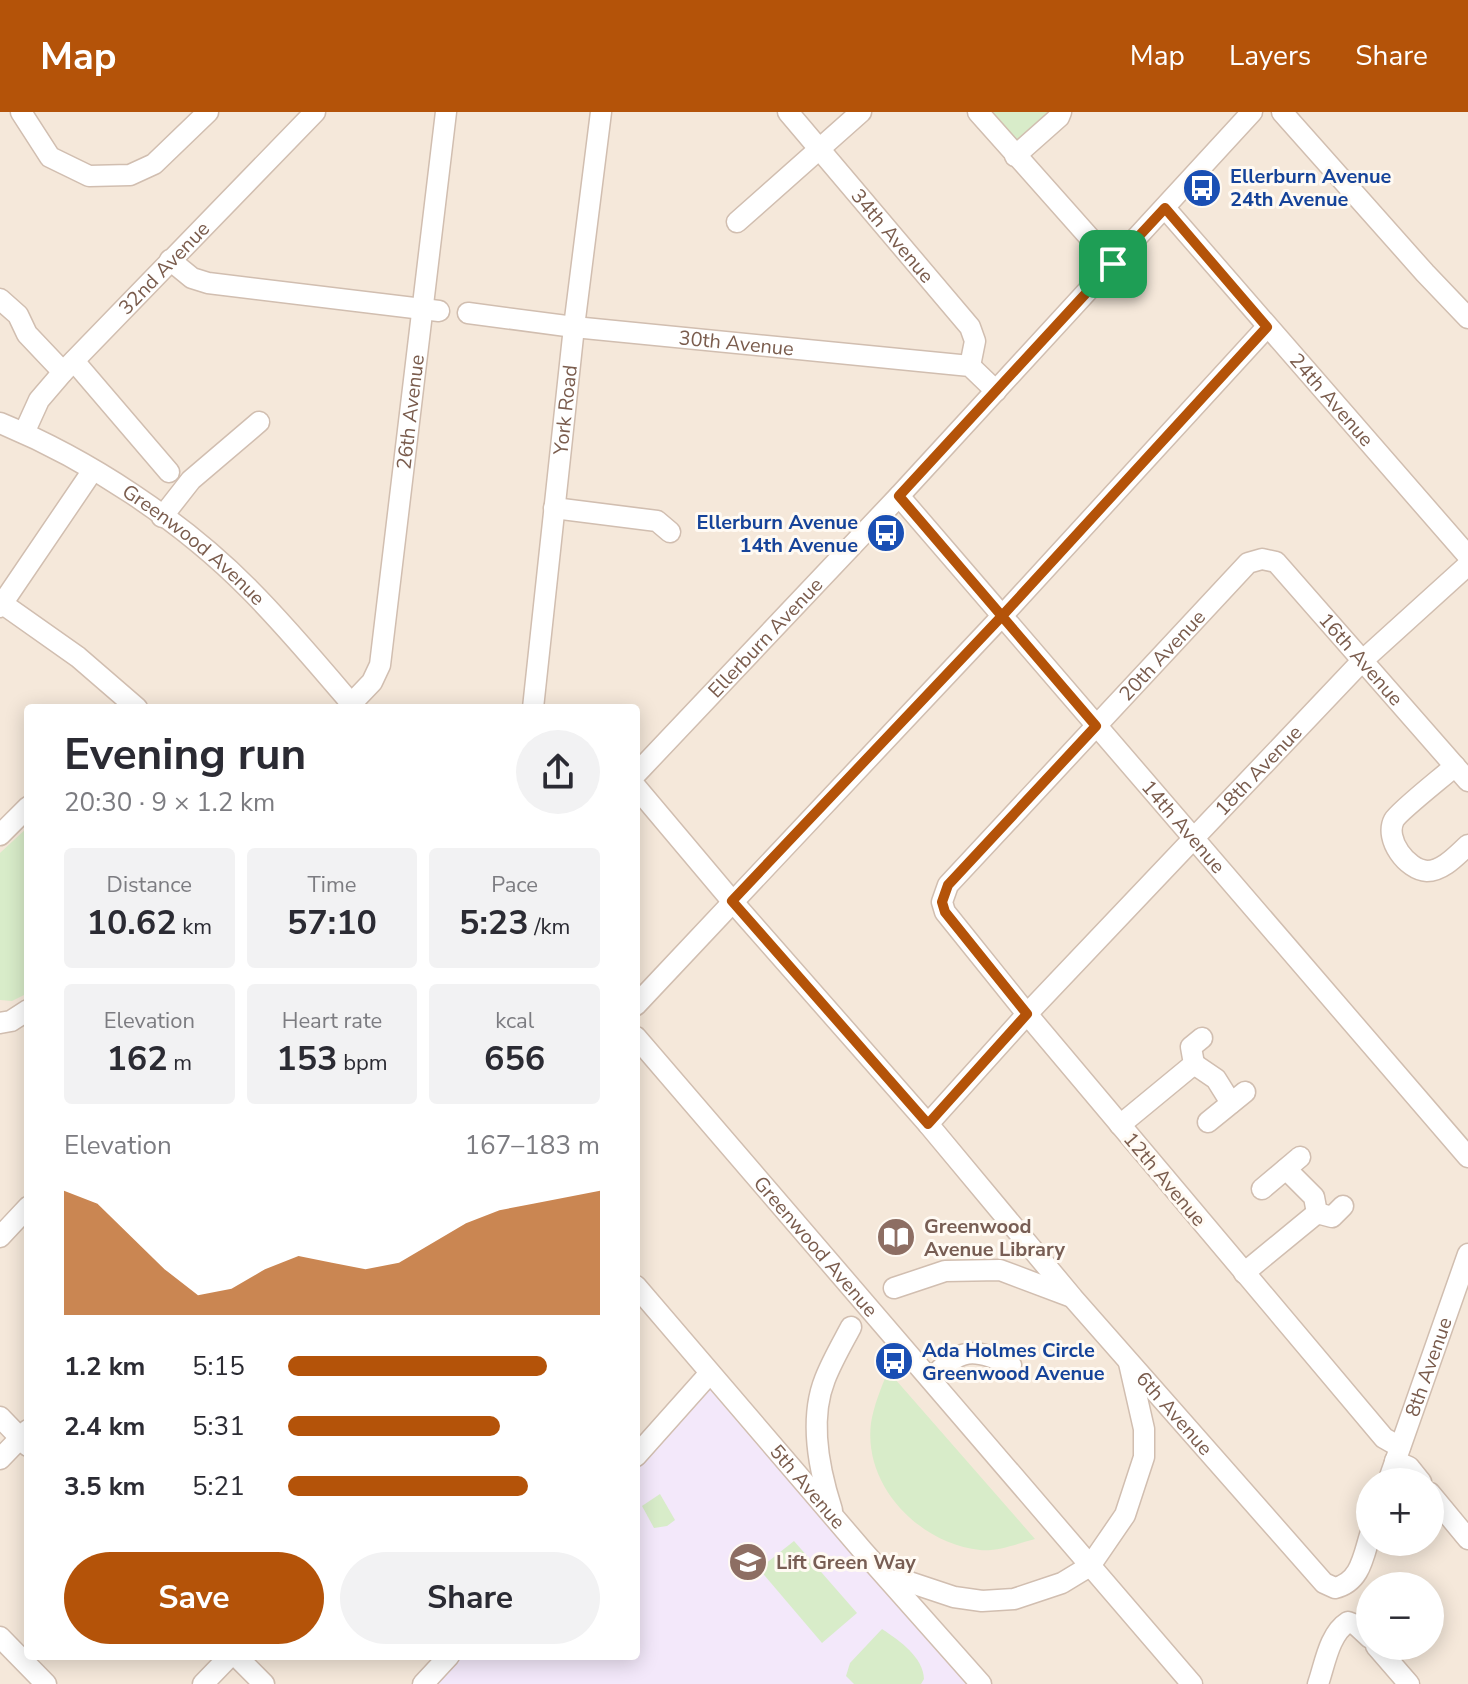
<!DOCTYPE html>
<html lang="en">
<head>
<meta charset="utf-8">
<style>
	:root { --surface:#fff; --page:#f2f2f3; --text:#2b2b33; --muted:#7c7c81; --accent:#b45309 }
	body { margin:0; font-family:"Nunito Sans",sans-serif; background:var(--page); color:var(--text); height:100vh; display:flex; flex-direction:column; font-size:30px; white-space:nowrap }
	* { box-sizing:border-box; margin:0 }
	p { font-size:26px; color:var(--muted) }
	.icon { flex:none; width:44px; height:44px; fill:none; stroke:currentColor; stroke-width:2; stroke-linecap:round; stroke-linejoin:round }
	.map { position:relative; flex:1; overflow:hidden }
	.drawer { position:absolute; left:24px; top:592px; width:616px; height:956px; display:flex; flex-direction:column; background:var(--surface); border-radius:8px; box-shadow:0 4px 20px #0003 }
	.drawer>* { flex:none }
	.tools { position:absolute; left:1356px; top:1356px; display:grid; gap:16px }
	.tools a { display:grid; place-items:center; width:88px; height:88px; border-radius:50%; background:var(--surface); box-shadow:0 4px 20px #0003; font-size:40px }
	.pin { position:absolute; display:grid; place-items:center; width:68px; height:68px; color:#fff; margin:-34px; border-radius:16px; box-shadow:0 4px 12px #0006 }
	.round { display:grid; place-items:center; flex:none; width:84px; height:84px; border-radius:42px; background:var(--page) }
	.summary { display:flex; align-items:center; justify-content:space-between; height:136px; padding:0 40px }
	h1 { font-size:44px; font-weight:700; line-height:60px }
	.figures { display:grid; grid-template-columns:repeat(3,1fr); gap:12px; height:136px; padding:8px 40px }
	.figures div { display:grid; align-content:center; border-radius:8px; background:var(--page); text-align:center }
	.figures b { font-size:34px; font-weight:700 }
	.figures small { font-size:22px; font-weight:400 }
	.figures p { font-size:22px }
	.chart { height:224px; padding:16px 40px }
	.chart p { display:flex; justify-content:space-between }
	.chart svg { width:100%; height:144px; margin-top:8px; fill:var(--accent); opacity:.7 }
	.action { display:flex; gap:16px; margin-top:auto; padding:16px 40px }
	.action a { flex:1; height:92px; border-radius:48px; background:var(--accent); color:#fff; font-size:32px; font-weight:700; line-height:92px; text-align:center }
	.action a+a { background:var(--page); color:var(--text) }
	ul { padding:0 40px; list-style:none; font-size:26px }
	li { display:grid; grid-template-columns:128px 96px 1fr; align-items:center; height:60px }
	li i { height:20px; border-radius:10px; background:var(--accent) }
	header { display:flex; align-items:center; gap:48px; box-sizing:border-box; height:112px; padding:0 40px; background:var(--accent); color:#fff }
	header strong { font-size:38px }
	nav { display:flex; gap:44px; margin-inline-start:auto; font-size:28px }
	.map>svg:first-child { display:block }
	.residential { fill:#f5e8da; fill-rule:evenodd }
	.education { fill:#f3e8fa }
	.green { fill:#d8ecc9 }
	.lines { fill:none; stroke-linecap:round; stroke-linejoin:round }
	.minor-casing { stroke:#d1beb0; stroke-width:23 }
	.minor { stroke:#fff; stroke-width:20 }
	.route-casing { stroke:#fff; stroke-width:16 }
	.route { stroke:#b45309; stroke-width:10 }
	.labels { text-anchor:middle; stroke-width:6; stroke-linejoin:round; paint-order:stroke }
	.transit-label { font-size:20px; font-weight:bold; fill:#164399; stroke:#fffaf3; text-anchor:start }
	.street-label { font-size:20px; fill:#7a5c4d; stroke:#fffaf3 }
	.education-label { font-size:20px; font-weight:bold; fill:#785e54; stroke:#fffaf3; text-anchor:start }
</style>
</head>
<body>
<header>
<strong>Map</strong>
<nav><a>Map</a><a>Layers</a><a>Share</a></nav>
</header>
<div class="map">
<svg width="1468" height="1572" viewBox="0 0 1468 1572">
	<rect width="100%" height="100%" fill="#fdf6ec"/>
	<!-- residential -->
	<path class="residential" d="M0,0H1468V1572H0ZM28,596H636V1544H28ZM1370,1370H1430V1430H1370ZM1370,1474H1430V1534H1370Z"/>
	<!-- education -->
	<polygon class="education" points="710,1277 967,1572 435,1572 461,1544 636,1544 636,1357"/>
	<!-- green -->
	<g class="green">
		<polygon points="990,0 1056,0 1017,29"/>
		<polygon points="28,715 28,881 12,889 0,888 0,741"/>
		<path d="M888,1259L1035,1427C1019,1431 997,1440 980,1438C921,1432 863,1375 871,1311C874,1293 881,1276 888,1259Z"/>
		<polygon points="660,1382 675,1408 667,1414 654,1416 642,1394"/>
		<polygon points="794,1429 857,1501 822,1531 759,1457"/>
		<path d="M882,1517C900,1529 923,1545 924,1567L921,1572H854L846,1564L850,1551Z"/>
	</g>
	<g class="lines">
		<!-- minor casing -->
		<g class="minor-casing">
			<g id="minor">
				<polyline points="21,0 50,45 89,64 130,63 154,52 208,0"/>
				<path id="s1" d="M788,0L970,215L975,229L970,254"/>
				<polyline points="978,0 1113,152"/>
				<polyline points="1282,0 1425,161 1468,206"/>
				<polyline points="1015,44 1059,5 1061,0"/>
				<path id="s2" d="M1165,96L1468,444"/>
				<polyline points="737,110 861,0"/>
				<polyline points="170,148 192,166 208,171 439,199"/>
				<polyline points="0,187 18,203 27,222 63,260"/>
				<path id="s3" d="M468,201L574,215L970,254L996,279"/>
				<polyline points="74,249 169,360"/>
				<path id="s4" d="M0,311C88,347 182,409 249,477C286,514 321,556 355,596"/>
				<path id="s5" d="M24,321L39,288L63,260L315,0"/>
				<path id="s6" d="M899,384L1468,1045"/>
				<polyline points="554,396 657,409 670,420"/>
				<polyline points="162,405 191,368 259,310"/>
				<polyline points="0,490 78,545 137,596"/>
				<polyline points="0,495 93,358"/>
				<path id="s7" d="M351,592L372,570L380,553L446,0"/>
				<path id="s8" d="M533,596L574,215L601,0"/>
				<path d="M1455,654C1444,664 1399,699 1394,708C1384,727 1407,758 1427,759C1443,759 1457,743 1468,733"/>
				<path id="s9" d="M636,662L899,384L1252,0"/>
				<path id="s10" d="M636,675L732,789L928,1012L1073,1186L1324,1471L1335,1476C1360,1470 1363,1446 1370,1423"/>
				<polyline points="0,723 28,695"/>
				<polyline points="636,893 1002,504 1267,215"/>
				<polyline points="0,911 11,909 28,898"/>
				<path id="s11" d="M636,925L1192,1572"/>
				<polyline points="1194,952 1216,967 1231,991"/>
				<polyline points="1208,1010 1245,980"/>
				<path id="s12" d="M928,1012L1027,902L1362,549L1468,453"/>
				<polyline points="1120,1013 1194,952 1191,935 1202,926"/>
				<polyline points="1286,1057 1314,1085 1317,1101"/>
				<polyline points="1262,1077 1300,1045"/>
				<polyline points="0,1125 28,1095"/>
				<polyline points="1244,1161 1317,1101 1332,1105 1343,1094"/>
				<path id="s13" d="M636,1174L863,1439L981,1572"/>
				<polyline points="894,1176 945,1159 1000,1158 1069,1184"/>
				<path d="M931,1267C960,1236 973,1235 1011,1253"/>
				<polyline points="0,1305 28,1334"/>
				<path id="s14" d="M1400,1335L1384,1326L1027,902L945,800L942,790L948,773L1248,451L1262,447L1276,450L1468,669"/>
				<polyline points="636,1344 710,1261"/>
				<polyline points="0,1347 28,1318"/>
				<polyline points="1395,1349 1409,1355 1421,1370"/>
				<path id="s15" d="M1388,1370L1468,1142"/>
				<polyline points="1430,1381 1468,1427"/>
				<path d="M832,1398C819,1358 809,1307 825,1267C832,1249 842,1232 851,1215"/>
				<polyline points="893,1471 900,1467 954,1485 982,1489 1014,1487 1062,1471 1090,1454 1125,1403 1144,1345 1144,1317 1129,1251"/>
				<polyline points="0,1525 46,1572"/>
				<polyline points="1376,1534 1409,1572"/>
				<polyline points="236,1544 264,1572"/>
				<polyline points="203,1572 230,1544"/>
				<polyline points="423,1572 449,1544"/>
				<path d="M1318,1572C1325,1552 1329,1522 1348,1510L1356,1513L1370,1526"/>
			</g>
		</g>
		<!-- minor -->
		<use href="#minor" class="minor"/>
	</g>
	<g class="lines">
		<!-- route casing -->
		<g class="route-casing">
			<polyline id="route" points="1113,152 899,384 1096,614 948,773 942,790 945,800 1027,902 928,1012 732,789 1002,504 1267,215 1165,96 1113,152"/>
		</g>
		<!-- route -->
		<use href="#route" class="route"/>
	</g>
	<!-- icons -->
	<defs>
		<g id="bus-disc" transform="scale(2)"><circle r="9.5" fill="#1a4fb4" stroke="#fffaf3"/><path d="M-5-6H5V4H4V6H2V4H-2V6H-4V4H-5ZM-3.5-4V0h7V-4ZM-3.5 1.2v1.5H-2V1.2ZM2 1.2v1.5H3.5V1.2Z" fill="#fff"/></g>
		<g id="library-disc" transform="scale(2)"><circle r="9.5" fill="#8d6e63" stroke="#fffaf3"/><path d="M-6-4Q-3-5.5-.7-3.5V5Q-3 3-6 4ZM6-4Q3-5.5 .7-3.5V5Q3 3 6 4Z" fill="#fff"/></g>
		<g id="school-disc" transform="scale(2)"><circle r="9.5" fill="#8d6e63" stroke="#fffaf3"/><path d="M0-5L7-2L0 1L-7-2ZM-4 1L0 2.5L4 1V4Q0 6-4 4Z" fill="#fff"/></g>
	</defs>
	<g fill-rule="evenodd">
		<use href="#bus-disc" x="1202" y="76"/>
		<use href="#bus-disc" x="886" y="421"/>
		<use href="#library-disc" x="896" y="1125"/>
		<use href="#bus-disc" x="894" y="1249"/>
		<use href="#school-disc" x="748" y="1450"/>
	</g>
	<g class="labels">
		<!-- transit labels -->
		<g class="transit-label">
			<text x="1230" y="71">Ellerburn Avenue<tspan x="1230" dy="23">24th Avenue</tspan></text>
			<text x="858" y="417" text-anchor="end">Ellerburn Avenue<tspan x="858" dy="23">14th Avenue</tspan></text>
			<text x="922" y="1245">Ada Holmes Circle<tspan x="922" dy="23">Greenwood Avenue</tspan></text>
		</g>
		<!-- street labels -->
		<g class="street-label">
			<text dy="7" stroke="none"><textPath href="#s1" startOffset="162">34th Avenue</textPath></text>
			<text dy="7" stroke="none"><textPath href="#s5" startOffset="218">32nd Avenue</textPath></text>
			<text dy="7" stroke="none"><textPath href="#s3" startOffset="270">30th Avenue</textPath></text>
			<text dy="7" stroke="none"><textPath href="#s2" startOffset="254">24th Avenue</textPath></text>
			<text dy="7" stroke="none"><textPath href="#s8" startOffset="300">York Road</textPath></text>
			<text dy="7" stroke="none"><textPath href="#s7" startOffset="304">26th Avenue</textPath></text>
			<text dy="7" stroke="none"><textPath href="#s4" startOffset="230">Greenwood Avenue</textPath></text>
			<text dy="7" stroke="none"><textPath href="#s9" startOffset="188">Ellerburn Avenue</textPath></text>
			<text dy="7" stroke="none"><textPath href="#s14" startOffset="1046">20th Avenue</textPath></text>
			<text dy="7" stroke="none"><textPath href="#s14" startOffset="1330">16th Avenue</textPath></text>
			<text dy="7" stroke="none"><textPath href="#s12" startOffset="484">18th Avenue</textPath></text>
			<text dy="7" stroke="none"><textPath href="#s6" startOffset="436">14th Avenue</textPath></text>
			<text transform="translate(1165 1067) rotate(50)" y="7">12th Avenue</text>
			<text dy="7" stroke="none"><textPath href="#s11" startOffset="276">Greenwood Avenue</textPath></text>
			<text dy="7" stroke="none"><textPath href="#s15" startOffset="122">8th Avenue</textPath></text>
			<text dy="7" stroke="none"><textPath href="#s10" startOffset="826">6th Avenue</textPath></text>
			<text dy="7" stroke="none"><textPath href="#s13" startOffset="264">5th Avenue</textPath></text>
		</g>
		<!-- education labels -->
		<g class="education-label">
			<text x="924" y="1121">Greenwood<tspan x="924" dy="23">Avenue Library</tspan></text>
			<text x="776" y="1457">Lift Green Way</text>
		</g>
	</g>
</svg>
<div class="tools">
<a>+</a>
<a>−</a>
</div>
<div class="pin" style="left:1113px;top:152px;background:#1e9e55"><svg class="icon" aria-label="arrive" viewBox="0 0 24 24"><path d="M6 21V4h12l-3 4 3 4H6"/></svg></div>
<section class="drawer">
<div class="summary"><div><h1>Evening run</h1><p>20:30 · 9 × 1.2 km</p></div><a class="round"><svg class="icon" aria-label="share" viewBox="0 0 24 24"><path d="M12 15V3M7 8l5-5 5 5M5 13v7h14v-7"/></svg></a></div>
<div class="figures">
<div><p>Distance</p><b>10.62<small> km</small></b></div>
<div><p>Time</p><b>57:10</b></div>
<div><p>Pace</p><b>5:23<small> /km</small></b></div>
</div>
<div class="figures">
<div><p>Elevation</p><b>162<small> m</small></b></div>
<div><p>Heart rate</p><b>153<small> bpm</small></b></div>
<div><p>kcal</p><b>656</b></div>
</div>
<div class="chart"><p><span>Elevation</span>167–183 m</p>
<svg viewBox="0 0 160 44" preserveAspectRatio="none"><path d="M0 44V6L10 10L20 20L30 30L40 38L50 36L60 30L70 26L80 28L90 30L100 28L110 22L120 16L130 12L140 10L150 8L160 6V44z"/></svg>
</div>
<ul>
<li><b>1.2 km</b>5:15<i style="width:83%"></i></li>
<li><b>2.4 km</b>5:31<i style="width:68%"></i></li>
<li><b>3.5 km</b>5:21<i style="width:77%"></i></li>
</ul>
<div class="action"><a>Save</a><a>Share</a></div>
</section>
</div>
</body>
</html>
